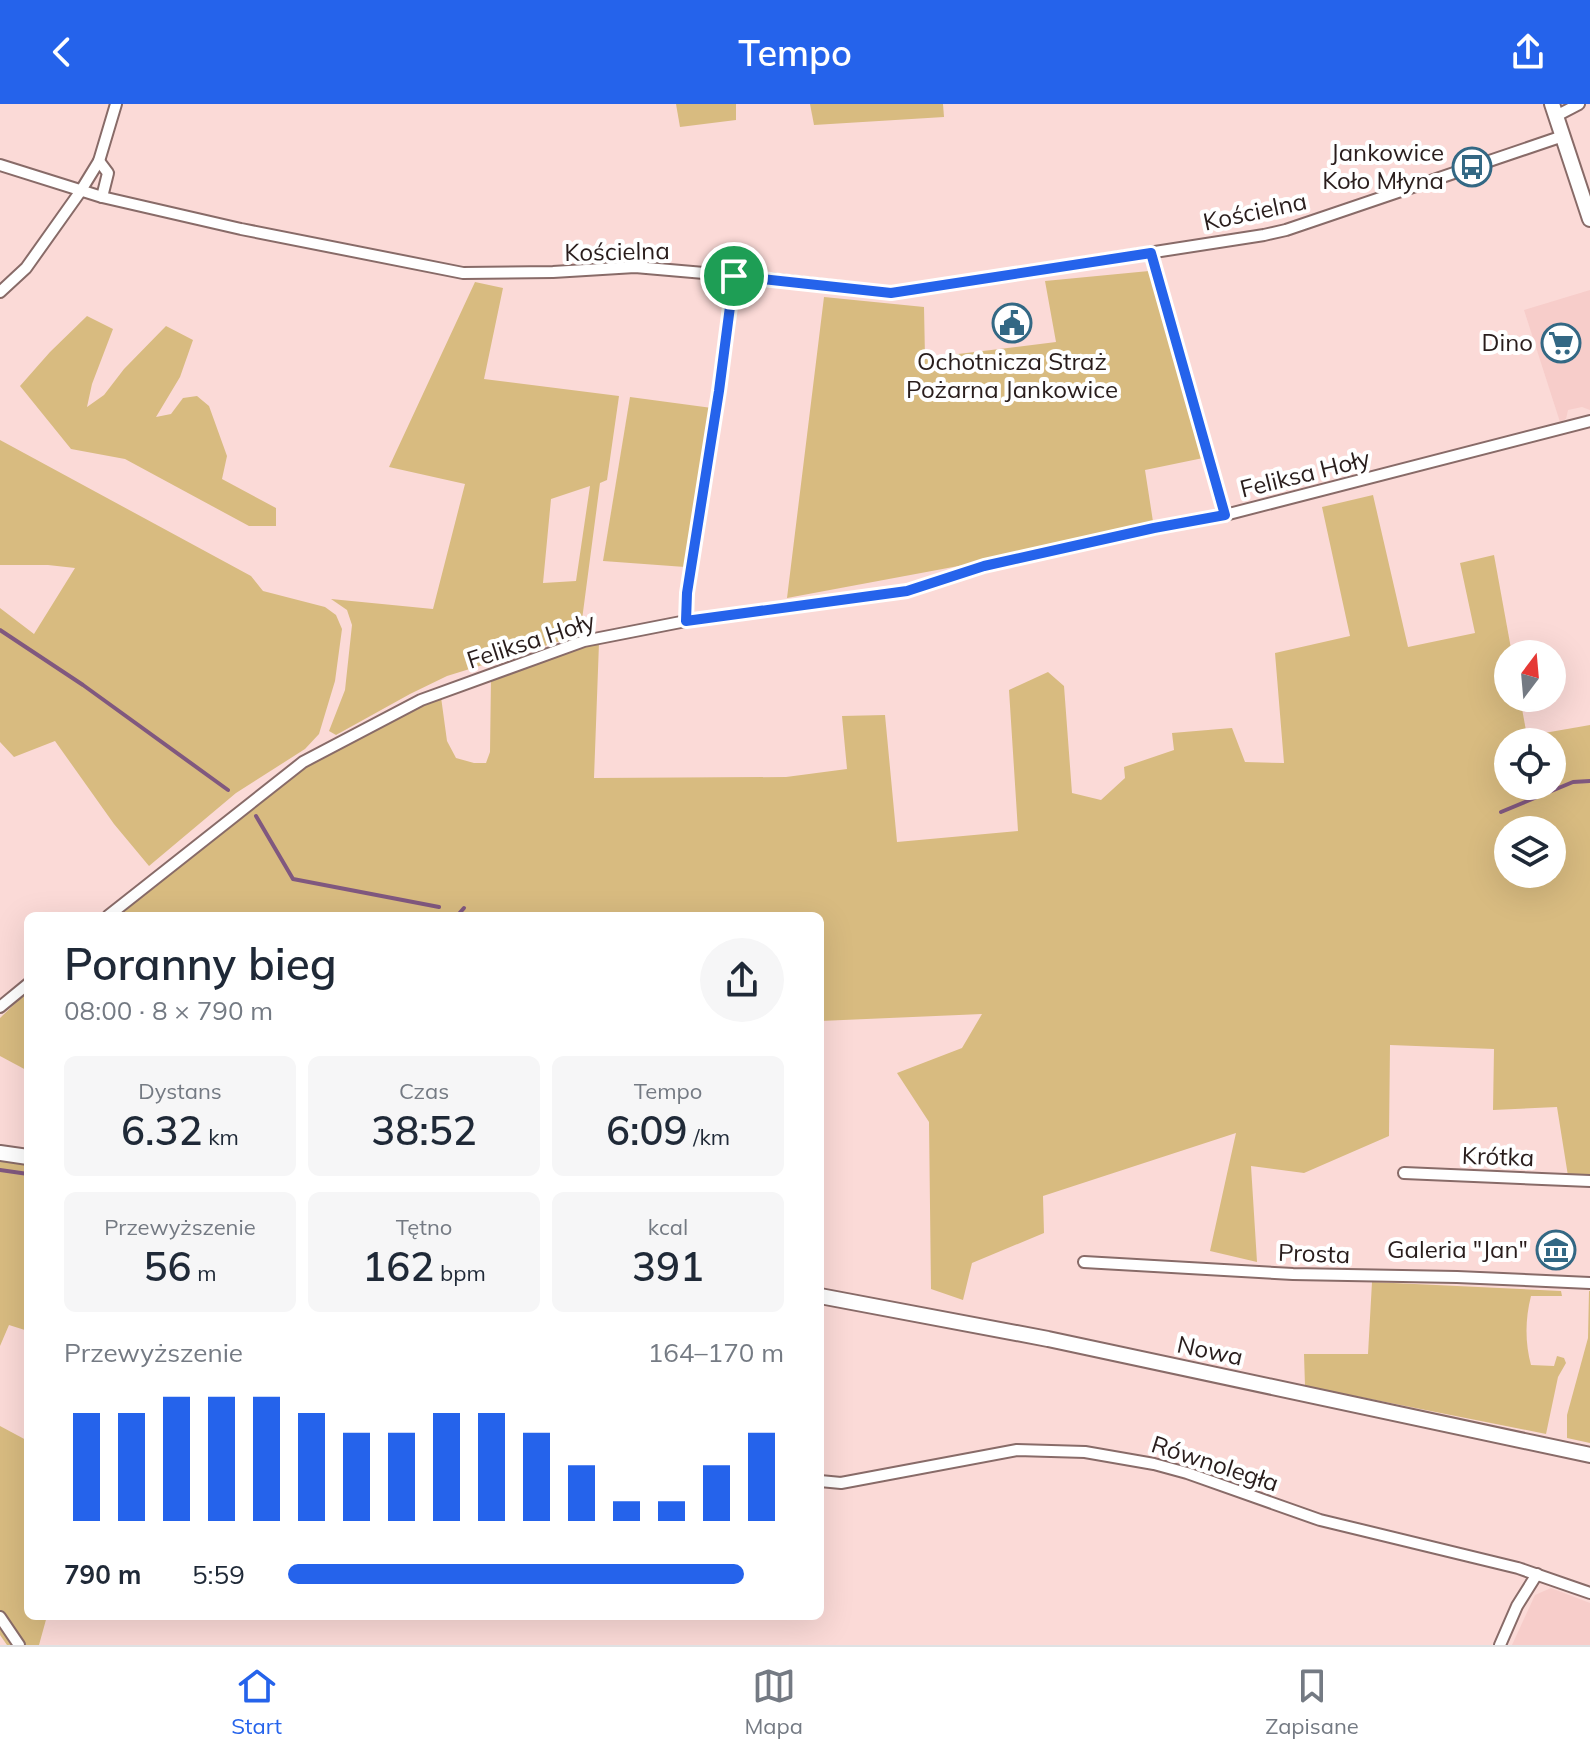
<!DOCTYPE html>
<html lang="pl">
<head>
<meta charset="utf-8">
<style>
	:root { --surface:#fff; --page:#f6f6f7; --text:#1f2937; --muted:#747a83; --line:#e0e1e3; --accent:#2563eb }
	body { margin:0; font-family:Mulish,sans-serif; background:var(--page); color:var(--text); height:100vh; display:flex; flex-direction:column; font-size:30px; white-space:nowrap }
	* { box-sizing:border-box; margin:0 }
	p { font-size:26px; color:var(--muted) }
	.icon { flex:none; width:44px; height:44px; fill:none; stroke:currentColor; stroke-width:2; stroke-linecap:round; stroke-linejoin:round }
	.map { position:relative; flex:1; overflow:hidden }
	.details { position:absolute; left:24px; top:808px; width:800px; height:708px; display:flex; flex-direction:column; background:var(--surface); border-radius:12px; box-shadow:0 8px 32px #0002 }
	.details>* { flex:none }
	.needle { width:52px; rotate:16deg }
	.buttons { position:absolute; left:1494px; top:536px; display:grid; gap:16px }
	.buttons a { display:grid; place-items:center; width:72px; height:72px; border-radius:50%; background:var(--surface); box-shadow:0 8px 32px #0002; font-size:40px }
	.pin { position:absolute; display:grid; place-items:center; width:68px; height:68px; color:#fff; margin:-34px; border:4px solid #fff; border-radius:50%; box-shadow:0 2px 8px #0007 }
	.round { display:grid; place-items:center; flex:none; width:84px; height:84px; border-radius:42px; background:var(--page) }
	.summary { display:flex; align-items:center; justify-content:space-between; height:136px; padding:0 40px }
	h1 { font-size:44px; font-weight:600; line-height:60px }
	.metrics { display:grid; grid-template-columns:repeat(3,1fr); gap:12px; height:136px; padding:8px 40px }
	.metrics div { display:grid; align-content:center; border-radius:12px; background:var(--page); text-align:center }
	.metrics b { font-size:40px; font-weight:600 }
	.metrics small { font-size:22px; font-weight:400 }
	.metrics p { font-size:22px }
	.chart { height:224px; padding:16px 40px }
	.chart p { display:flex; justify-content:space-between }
	.chart svg { width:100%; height:144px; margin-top:8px; stroke:var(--accent); stroke-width:6 }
	ul { padding:0 40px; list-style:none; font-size:26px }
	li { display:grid; grid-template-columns:128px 96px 1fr; align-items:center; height:60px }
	li i { height:20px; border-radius:10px; background:var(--accent) }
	header { display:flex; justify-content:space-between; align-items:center; height:104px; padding:0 40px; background:var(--accent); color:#fff; font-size:36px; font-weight:600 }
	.tabs { display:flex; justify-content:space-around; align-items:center; height:112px; border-top:2px solid var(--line); background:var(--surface); font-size:22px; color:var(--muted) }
	.tabs a { display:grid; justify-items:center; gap:4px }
	.tabs .active { color:var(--accent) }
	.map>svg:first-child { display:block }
	.built { fill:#f7cdca }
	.green { fill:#d8bb80; fill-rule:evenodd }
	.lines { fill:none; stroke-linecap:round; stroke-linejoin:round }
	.stream { stroke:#80587f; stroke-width:4 }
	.street-casing { stroke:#886b68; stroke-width:14 }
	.secondary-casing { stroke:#886b68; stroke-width:18 }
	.street { stroke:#fff; stroke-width:10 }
	.secondary { stroke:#fff; stroke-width:14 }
	.route-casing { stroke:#fff; stroke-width:16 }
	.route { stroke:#2563eb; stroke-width:10 }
	.labels { text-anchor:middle; stroke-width:8; stroke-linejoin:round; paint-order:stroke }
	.poi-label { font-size:24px; fill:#291d1c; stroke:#fff; text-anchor:end }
	.street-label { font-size:24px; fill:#291d1c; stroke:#fff }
</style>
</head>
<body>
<header><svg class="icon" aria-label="back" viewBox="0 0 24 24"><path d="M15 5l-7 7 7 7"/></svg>Tempo<svg class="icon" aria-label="share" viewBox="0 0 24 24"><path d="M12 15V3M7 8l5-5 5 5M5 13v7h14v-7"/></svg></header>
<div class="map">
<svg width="1590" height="1541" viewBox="0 0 1590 1541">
	<rect width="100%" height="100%" fill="#fbdad7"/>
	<!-- built -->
	<g class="built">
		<polygon points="1590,186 1590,306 1582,303 1568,306 1566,315 1560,318 1524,206"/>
		<polygon points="1551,1484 1590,1499 1590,1541 1512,1541 1535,1491"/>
	</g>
	<!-- green -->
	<g class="green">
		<polygon points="676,0 736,0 736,16 680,23"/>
		<polygon points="810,0 943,0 944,13 814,21"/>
		<polygon points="1149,167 1208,353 1145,366 1154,424 1040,449 980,458 787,494 824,193 924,203 925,254 1056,238 1045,177"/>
		<path d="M475,178L503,184L484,275L619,292L607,376L600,379L580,531L447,572L410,590L336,631L329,627L345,586L352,521L347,506L331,495L433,505L465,380L389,363ZM590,382L576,477L543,479L551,395Z"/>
		<polygon points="87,212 113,225 92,280 87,303 104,291 124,265 166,222 193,236 180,273 156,313 171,310 183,294 197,292 209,302 227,352 222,375 276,404 276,422 249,422 125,355 71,345 20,282 50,248"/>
		<polygon points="630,293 712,304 685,463 603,457"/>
		<polygon points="0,336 251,472 263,487 325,503 336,511 342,525 335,577 319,630 305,645 236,689 149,762 114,720 55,637 14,653 0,638 0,504 34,530 75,464 48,461 0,461"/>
		<path d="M1373,391L1408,543L1475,529L1460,459L1494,451L1512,550H1508V594H1520L1527,632L1590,621V1070L1568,1072L1557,1003L1493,1006L1494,945L1390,941L1389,1032L1304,1069L1251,1062L1257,1158L1210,1147L1236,1029L1043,1092L1044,1129L972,1159L963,1196L931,1185L929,1018L897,969L962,944L982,910L820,917V812H114L305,660L426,598L441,593L447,637L456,654L474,659H486L490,648L491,574L575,545L599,539L594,674L786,673L847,665L842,612L885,611L897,738L1018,727L1009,586L1048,568L1064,582L1072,689L1101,696L1125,674L1124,663L1174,646L1172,629L1232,624L1245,658L1284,659L1275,549L1350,532L1322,403ZM1508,638H1552V682H1508ZM1508,726H1552V770H1508Z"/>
		<polygon points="23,892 28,896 28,967 0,952 0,914"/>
		<polygon points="0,1057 28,1061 28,1227 9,1221 0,1242"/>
		<path d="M1372,1178L1561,1187L1562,1192H1531C1525,1215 1525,1239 1531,1261L1554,1262L1557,1252L1564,1254L1566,1259L1558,1273L1546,1330L1305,1282L1304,1250H1368Z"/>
		<polygon points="1589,1187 1590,1187 1590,1339 1567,1334 1567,1311 1588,1234"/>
		<polygon points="0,1322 28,1337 28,1512 47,1512 39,1541 7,1541 0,1531"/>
	</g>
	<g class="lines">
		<!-- stream -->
		<g class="stream">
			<polyline points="0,526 83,581 228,686"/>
			<polyline points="1501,708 1573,678 1590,677"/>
			<polyline points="256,712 293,775 439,803"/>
			<polyline points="457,812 464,804"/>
			<polyline points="0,1066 28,1070"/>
		</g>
		<!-- street casing -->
		<g class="street-casing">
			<g id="street">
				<polyline points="1556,12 1579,0"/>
				<polyline points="99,57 108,69 102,93"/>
				<polyline points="0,61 102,93 241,125 463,169 553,168 635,163 750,173 891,189 1264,131 1286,126 1563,32"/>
				<polyline points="1151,149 1225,411"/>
				<polyline points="0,188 26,164 80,88 99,57 116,0"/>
				<polyline points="686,517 687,489 719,287 734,172"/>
				<polyline points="108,812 303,658 421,596 584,537 686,517 907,487 984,462 1154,424 1225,411 1590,317"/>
				<polyline points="0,903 28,880"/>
				<polyline points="1404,1069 1590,1077"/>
				<polyline points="1084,1158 1293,1170 1457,1173 1590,1179"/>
				<polyline points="820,1377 841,1379 1017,1346 1085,1348 1154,1360 1187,1369 1320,1416 1518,1464 1590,1489"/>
				<polyline points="0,1513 19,1541"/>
				<polyline points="1500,1541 1517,1502 1537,1470"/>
			</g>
		</g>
		<!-- secondary casing -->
		<g class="secondary-casing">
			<g id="secondary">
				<polyline points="1552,0 1590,115"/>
				<polyline points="0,1049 28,1053"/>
				<polyline points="820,1192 1048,1235 1590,1351"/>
			</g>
		</g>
		<!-- street -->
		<use href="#street" class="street"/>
		<!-- secondary -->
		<use href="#secondary" class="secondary"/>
	</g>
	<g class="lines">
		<!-- route casing -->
		<g class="route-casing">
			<polygon id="route" points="1151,149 1225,411 1154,424 984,462 907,487 686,517 687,489 719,287 734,172 891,189"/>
		</g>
		<!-- route -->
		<use href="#route" class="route"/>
	</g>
	<!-- icons -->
	<defs>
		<g id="bus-ring" transform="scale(2)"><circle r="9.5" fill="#fff" stroke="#336884" stroke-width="1.5"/><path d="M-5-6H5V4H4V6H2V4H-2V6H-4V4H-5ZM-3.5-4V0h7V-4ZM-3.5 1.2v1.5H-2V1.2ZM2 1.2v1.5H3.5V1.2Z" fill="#336884"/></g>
		<g id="civic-ring" transform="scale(2)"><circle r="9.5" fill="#fff" stroke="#336884" stroke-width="1.5"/><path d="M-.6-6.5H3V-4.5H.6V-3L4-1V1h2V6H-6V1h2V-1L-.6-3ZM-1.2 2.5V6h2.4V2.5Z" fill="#336884"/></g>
		<g id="supermarket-ring" transform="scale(2)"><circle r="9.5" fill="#fff" stroke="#336884" stroke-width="1.5"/><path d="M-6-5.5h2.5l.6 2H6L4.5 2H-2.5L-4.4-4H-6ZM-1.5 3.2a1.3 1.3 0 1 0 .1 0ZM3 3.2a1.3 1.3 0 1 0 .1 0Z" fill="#336884"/></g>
		<g id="museum-ring" transform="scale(2)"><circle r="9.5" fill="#fff" stroke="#336884" stroke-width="1.5"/><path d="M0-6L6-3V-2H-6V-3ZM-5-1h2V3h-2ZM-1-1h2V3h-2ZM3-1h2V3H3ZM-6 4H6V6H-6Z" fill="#336884"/></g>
	</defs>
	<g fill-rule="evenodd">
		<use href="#bus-ring" x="1472" y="63"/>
		<use href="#civic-ring" x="1012" y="219"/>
		<use href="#supermarket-ring" x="1561" y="239"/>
		<use href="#museum-ring" x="1556" y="1146"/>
	</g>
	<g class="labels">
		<!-- poi labels -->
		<g class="poi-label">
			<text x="1444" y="57">Jankowice<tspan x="1444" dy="28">Koło Młyna</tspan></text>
			<text x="1533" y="247">Dino</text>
			<text x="1012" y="266" text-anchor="middle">Ochotnicza Straż<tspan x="1012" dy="28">Pożarna Jankowice</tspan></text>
			<text x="1528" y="1154">Galeria "Jan"</text>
		</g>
		<!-- street labels -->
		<g class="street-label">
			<text transform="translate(1255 108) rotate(-12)" y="8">Kościelna</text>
			<text transform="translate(617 148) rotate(-1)" y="8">Kościelna</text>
			<text transform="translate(1305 370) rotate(-14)" y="8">Feliksa Hoły</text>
			<text transform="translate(531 537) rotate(-18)" y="8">Feliksa Hoły</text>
			<text transform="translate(1498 1053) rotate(2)" y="8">Krótka</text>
			<text transform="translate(1314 1150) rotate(2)" y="8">Prosta</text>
			<text transform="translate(1210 1247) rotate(12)" y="8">Nowa</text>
			<text transform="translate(1215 1360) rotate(18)" y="8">Równoległa</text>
		</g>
	</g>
</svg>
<div class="buttons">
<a><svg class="needle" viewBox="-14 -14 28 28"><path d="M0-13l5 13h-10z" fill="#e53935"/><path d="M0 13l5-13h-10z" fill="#747a83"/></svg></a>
<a><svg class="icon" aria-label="locate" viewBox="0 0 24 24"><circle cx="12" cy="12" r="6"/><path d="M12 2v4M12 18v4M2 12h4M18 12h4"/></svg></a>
<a><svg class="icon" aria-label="layers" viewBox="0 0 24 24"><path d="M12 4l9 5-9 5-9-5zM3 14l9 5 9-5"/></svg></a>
</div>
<div class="pin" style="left:734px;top:172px;background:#1e9e55"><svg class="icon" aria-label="arrive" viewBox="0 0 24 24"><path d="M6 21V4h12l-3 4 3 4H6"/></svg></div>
<section class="details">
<div class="summary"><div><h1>Poranny bieg</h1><p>08:00 · 8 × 790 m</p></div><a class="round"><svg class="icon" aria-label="share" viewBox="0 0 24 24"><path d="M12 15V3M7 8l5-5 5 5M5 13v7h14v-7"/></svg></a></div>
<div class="metrics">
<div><p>Dystans</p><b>6.32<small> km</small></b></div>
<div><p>Czas</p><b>38:52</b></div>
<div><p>Tempo</p><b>6:09<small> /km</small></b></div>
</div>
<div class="metrics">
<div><p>Przewyższenie</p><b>56<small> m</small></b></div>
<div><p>Tętno</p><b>162<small> bpm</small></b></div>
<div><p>kcal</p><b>391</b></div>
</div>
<div class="chart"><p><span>Przewyższenie</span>164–170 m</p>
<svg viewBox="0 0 160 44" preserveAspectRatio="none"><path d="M5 44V11M15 44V11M25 44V6M35 44V6M45 44V6M55 44V11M65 44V17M75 44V17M85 44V11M95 44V11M105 44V17M115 44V27M125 44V38M135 44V38M145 44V27M155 44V17"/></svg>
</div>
<ul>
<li><b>790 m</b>5:59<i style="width:92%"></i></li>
</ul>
</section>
</div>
<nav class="tabs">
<a class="active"><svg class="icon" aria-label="home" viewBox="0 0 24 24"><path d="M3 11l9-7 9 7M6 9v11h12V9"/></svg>Start</a>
<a><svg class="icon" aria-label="map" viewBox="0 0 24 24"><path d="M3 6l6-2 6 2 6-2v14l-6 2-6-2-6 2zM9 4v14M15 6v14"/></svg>Mapa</a>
<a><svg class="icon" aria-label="saved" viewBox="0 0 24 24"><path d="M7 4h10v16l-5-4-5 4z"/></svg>Zapisane</a>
</nav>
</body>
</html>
